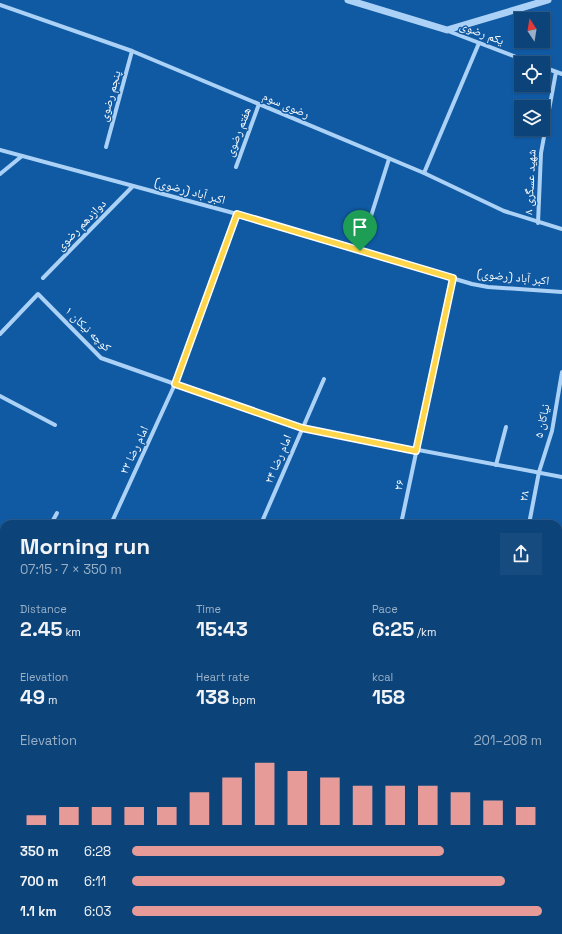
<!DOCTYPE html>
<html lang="en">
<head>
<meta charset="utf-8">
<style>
	:root { --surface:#0c447a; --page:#154b7f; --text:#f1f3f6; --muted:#9ab0c7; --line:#2c5c8b; --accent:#e69b98 }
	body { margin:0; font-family:"Space Grotesk","Noto Naskh Arabic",sans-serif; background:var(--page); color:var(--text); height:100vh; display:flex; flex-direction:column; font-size:15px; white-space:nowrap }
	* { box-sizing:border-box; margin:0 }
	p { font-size:13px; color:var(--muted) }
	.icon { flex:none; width:22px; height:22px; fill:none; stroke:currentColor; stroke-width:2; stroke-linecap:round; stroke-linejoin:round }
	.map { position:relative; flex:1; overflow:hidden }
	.sheet { position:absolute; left:0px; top:520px; width:562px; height:414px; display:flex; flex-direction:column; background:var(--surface); border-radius:12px 12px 0 0; box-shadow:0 1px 3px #0004,0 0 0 1px var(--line) }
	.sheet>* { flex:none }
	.needle { width:26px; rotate:348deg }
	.buttons { position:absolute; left:514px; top:12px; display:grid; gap:8px }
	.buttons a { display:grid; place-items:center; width:36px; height:36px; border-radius:0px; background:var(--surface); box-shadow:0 1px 3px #0004,0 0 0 1px var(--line); font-size:20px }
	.pin { position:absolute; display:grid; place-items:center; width:34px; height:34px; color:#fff; margin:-41px -17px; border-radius:50% 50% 50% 0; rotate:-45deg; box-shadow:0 0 4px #0007 }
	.pin .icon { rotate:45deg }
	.round { display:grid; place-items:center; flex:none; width:42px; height:42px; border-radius:0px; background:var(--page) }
	.head { display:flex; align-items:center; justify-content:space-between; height:68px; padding:0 20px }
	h1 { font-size:22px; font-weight:600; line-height:30px }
	.stats { display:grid; grid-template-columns:repeat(3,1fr); gap:6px; height:68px; padding:4px 20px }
	.stats div { display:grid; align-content:center }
	.stats b { font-size:20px; font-weight:600 }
	.stats small { font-size:11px; font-weight:400 }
	.stats p { font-size:11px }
	.chart { height:112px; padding:8px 20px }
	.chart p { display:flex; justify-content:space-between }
	.chart svg { width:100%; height:72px; margin-top:4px; stroke:var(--accent); stroke-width:6 }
	ul { padding:0 20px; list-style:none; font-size:13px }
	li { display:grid; grid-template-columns:64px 48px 1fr; align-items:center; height:30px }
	li i { height:10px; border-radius:5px; background:var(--accent) }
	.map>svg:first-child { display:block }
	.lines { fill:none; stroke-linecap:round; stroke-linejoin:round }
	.minor { stroke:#abd2f6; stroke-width:4 }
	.tertiary { stroke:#abd2f6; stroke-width:7 }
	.secondary { stroke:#dcedfe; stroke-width:8 }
	.route-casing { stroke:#fff; stroke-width:8 }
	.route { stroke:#ffd54a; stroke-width:5 }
	.labels { text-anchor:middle; stroke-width:3; stroke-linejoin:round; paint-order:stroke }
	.street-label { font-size:12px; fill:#fff; stroke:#105aa3 }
</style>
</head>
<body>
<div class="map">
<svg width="562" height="934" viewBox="0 0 562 934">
	<rect width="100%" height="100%" fill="#105aa3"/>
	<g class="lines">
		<!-- minor -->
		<g class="minor">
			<polyline points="0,5 132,51 424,173 504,211 562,229"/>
			<polyline points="448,31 532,63"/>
			<polyline points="543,67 562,74"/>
			<polyline points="106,147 132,51"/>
			<polyline points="0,150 237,214 472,284 488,287 562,292"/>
			<polyline points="236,167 259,104"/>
			<polyline points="424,173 479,43"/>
			<polyline points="0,174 22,156"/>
			<polyline points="538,223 541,153 556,72"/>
			<polyline points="360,251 389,159"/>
			<polyline points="43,278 133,186"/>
			<polyline points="0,334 38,294 101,358 175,384 302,428 562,477"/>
			<polyline points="0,396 55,425"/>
			<polyline points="496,465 506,427"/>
			<polyline points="51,524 57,513"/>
			<polyline points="111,524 175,384 237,214"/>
			<polyline points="261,524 324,379"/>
			<polyline points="401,524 453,278"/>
			<polyline points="529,524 539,472 552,431 562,372"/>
			<polyline points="0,805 4,797"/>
			<polyline points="558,877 562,876"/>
			<polyline points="369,930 373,934"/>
			<polyline points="121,934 129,930"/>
			<polyline points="283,934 293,930"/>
		</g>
		<!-- tertiary -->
		<polyline class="tertiary" points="348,0 447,30 548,0"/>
		<!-- secondary -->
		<g class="secondary">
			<polyline points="0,574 4,576"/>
			<polyline points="558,724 562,725"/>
		</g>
	</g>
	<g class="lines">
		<!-- route casing -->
		<g class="route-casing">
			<polygon id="route" points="237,214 453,278 416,451 302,428 175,384"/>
		</g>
		<!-- route -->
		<use href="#route" class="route"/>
	</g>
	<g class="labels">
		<!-- street labels -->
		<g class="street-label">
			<text transform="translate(482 33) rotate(21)" y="4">یکم رضوی</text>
			<text transform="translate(110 96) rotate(-75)" y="4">پنجم رضوی</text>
			<text transform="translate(286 105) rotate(23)" y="4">رضوی سوم</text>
			<text transform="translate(238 132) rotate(-69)" y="4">هفتم رضوی</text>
			<text transform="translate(530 182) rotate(-87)" y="4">۸ شهید عسگری</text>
			<text transform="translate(190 191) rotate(15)" y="4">اکبر آباد (رضوی)</text>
			<text transform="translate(81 225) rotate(-46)" y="4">دوازدهم رضوی</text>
			<text transform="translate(513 277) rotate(6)" y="4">اکبر آباد (رضوی)</text>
			<text transform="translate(88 329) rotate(44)" y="4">کوچه نیکان ۱</text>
			<text transform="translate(542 421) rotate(-78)" y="4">۵ نیاکان</text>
			<text transform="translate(134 450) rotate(-65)" y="4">امام رضا ۲۲</text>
			<text transform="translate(278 459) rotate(-67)" y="4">امام رضا ۲۴</text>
			<text transform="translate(399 485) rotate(-78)" y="4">۲۶</text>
			<text transform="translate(524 496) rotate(-79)" y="4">۲۸</text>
		</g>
	</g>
</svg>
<div class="buttons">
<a><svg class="needle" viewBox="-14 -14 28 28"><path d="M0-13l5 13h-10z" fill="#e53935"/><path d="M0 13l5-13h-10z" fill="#9ab0c7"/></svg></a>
<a><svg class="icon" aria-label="locate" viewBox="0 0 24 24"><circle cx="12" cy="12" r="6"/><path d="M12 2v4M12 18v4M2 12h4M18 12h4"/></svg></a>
<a><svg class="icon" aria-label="layers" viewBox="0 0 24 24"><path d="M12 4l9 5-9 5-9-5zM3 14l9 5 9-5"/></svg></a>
</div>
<div class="pin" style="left:360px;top:251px;background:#1e9e55"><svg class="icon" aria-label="arrive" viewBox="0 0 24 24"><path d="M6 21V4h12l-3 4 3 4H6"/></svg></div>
<section class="sheet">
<div class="head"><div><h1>Morning run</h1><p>07:15 · 7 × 350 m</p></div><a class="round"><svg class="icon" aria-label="share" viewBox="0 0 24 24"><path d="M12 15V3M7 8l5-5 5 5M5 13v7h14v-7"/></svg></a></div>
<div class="stats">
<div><p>Distance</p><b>2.45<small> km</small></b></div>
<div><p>Time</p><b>15:43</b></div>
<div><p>Pace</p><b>6:25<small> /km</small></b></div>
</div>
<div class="stats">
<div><p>Elevation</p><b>49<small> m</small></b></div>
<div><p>Heart rate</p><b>138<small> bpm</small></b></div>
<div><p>kcal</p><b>158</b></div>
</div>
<div class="chart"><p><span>Elevation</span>201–208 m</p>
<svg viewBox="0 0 160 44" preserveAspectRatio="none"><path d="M5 44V38M15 44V33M25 44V33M35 44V33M45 44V33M55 44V24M65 44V15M75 44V6M85 44V11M95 44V15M105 44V20M115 44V20M125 44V20M135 44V24M145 44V29M155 44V33"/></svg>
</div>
<ul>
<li><b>350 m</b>6:28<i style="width:76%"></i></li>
<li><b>700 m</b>6:11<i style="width:91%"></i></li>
<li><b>1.1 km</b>6:03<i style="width:100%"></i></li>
</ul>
</section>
</div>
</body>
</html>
